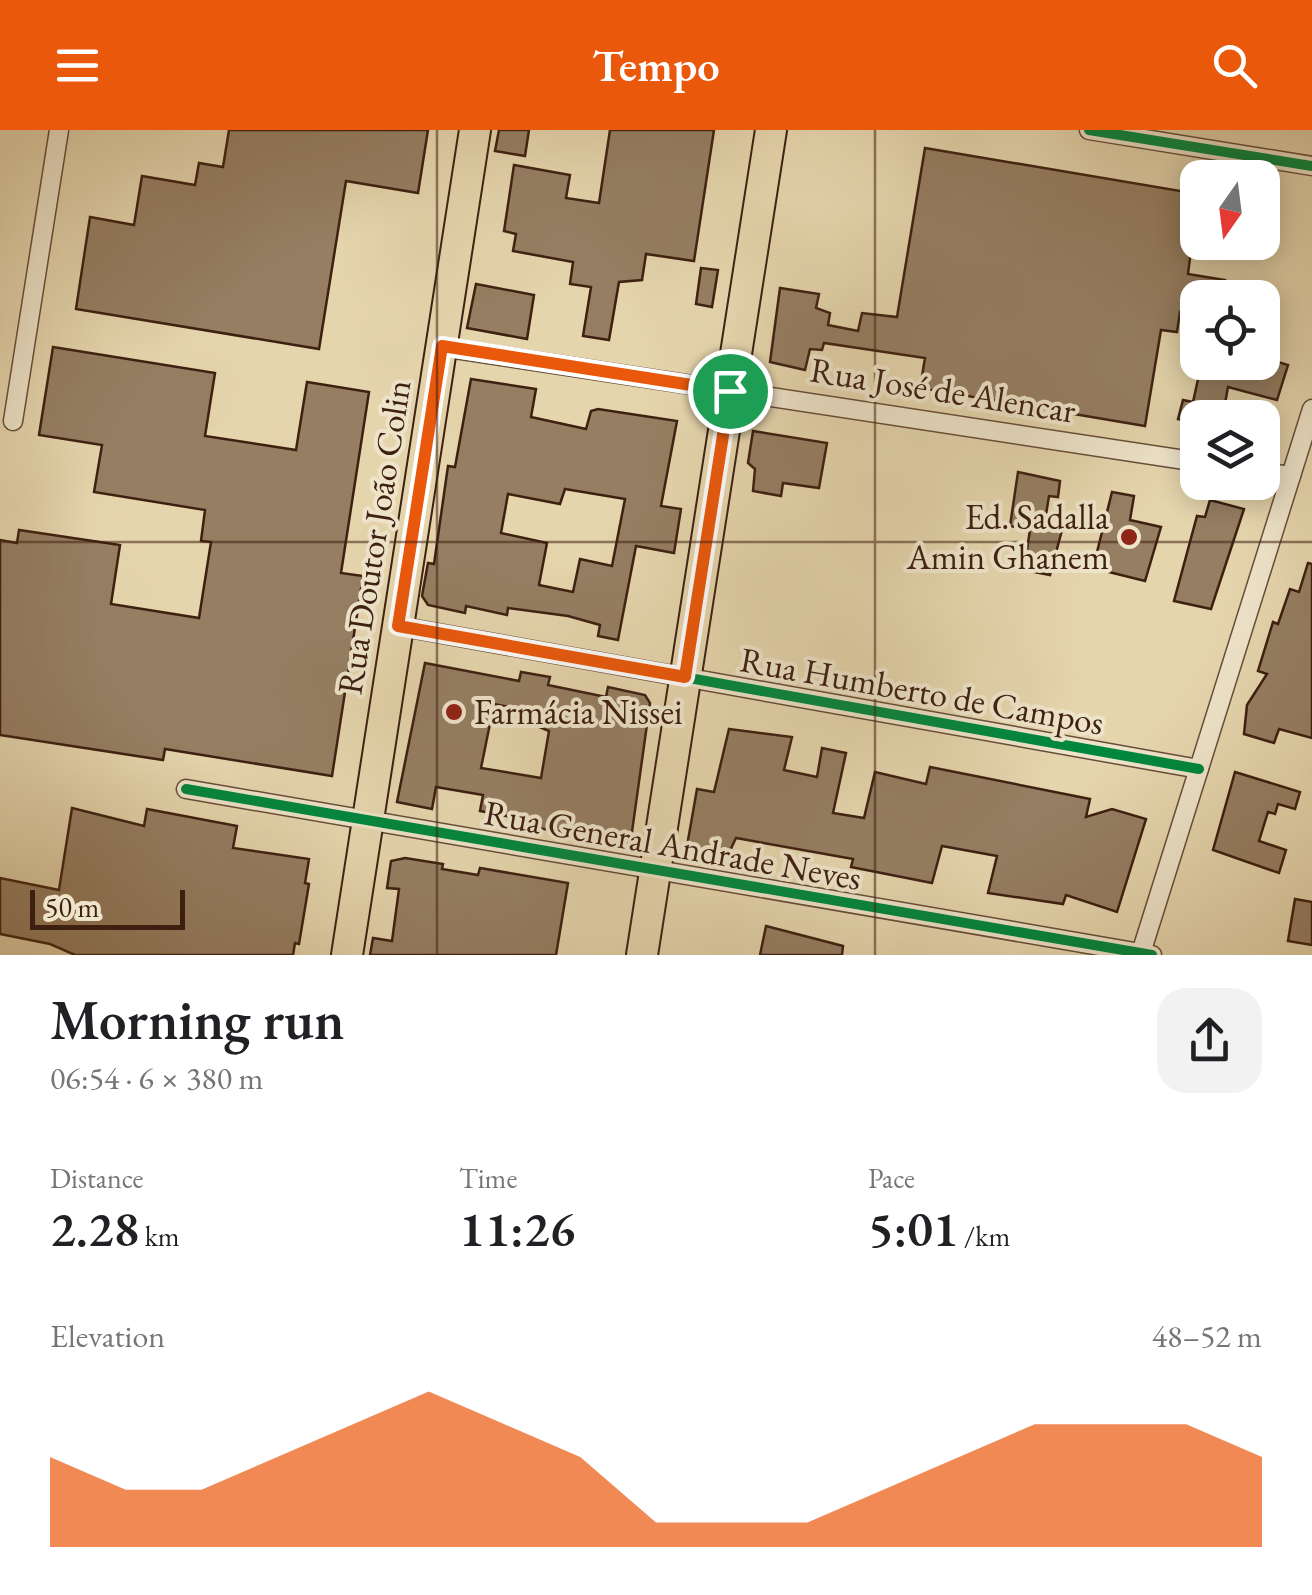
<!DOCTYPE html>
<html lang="en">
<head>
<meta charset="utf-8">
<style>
	:root { --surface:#fff; --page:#f2f2f2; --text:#202124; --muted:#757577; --accent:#ea580c }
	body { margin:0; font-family:"EB Garamond",serif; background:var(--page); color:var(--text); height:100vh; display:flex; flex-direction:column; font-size:38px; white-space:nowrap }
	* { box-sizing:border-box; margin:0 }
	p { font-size:32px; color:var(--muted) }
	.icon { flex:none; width:55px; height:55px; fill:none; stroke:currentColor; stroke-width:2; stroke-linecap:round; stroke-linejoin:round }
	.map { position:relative; height:825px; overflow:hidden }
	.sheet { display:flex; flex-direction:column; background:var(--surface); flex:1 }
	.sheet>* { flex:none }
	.needle { width:65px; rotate:194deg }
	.fabs { position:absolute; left:1180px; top:30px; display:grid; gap:20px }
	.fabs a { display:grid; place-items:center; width:100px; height:100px; border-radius:20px; background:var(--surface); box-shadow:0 5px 25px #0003; font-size:50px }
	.scale { position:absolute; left:30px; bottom:25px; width:155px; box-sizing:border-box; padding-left:10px; border:5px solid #3e2011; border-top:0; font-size:28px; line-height:35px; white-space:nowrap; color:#3e2011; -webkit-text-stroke:8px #eee4ca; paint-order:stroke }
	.pin { position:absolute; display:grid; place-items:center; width:85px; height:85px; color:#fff; margin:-42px; border:5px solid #fff; border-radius:50%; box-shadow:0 2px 10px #0007 }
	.round { display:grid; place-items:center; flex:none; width:105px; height:105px; border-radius:30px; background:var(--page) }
	.headline { display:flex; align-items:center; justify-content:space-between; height:170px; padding:0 50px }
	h1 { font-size:55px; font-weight:600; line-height:75px }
	.stats { display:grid; grid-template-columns:repeat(3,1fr); gap:15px; height:170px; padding:10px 50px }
	.stats div { display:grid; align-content:center }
	.stats b { font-size:50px; font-weight:600 }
	.stats small { font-size:28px; font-weight:400 }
	.stats p { font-size:28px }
	.chart { height:280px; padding:20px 50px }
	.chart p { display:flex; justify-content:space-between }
	.chart svg { width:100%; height:180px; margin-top:10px; fill:var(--accent); opacity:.7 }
	header { display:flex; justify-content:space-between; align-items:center; height:130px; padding:0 50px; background:var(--accent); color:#fff; font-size:45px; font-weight:600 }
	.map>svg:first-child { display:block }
	.building { fill:#957e62; stroke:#3e2011; stroke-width:2.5; fill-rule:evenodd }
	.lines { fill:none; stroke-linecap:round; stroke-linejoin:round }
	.minor-casing { stroke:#684d38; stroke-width:21 }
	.primary-casing { stroke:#3e2011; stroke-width:34 }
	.minor { stroke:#eee4ca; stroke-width:18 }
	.primary { stroke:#e5d5ad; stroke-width:30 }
	.cycleway-casing { stroke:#eee4ca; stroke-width:16 }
	.cycleway { stroke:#00873e; stroke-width:10 }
	.route-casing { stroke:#fff; stroke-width:20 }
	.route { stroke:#ea580c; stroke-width:12 }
	.grid { fill:none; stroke:#3e2011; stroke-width:2.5; stroke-opacity:0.55 }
	.poi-dot { fill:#8f2418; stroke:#eee4ca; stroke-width:4 }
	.labels { text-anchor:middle; stroke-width:8; stroke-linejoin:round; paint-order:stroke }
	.street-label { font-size:35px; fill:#3e2011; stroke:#eee4ca }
	.poi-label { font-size:35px; fill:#3e2011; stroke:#eee4ca; text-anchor:end }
</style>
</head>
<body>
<header><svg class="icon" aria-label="menu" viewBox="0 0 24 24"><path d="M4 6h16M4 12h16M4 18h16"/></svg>Tempo<svg class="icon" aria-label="search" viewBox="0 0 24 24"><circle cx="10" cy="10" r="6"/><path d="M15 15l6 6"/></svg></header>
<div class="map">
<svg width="1312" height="825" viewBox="0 0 1312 825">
	<rect width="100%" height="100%" fill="#e5d5ad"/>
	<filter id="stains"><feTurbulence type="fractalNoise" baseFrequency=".002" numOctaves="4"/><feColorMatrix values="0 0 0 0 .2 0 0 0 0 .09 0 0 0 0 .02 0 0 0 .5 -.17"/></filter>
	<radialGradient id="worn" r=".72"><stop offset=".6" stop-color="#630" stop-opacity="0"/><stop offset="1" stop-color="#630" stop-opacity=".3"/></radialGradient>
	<!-- building -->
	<g class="building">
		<polygon points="229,0 428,0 418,63 346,51 319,219 76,179 90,87 134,95 142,46 195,55 199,33 223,37"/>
		<polygon points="499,0 529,0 525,26 495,21"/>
		<polygon points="610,0 714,0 694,131 646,124 642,150 619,152 609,210 583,206 591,157 570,154 573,132 513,121 516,104 504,101 514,35 570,45 566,68 599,73"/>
		<polygon points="925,18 1198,64 1188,144 1225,150 1222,168 1198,168 1198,185 1180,182 1177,202 1161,200 1145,296 920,258 925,228 824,213 822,220 810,219 805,240 770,232 780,158 819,164 816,178 830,183 828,195 858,201 862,183 897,187"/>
		<polygon points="701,138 718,140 712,177 696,174"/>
		<polygon points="476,154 534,165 527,209 467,198"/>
		<polygon points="53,217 215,243 205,306 296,320 307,252 369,262 341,443 363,446 332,646 165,619 163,630 0,605 0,410 17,413 19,400 120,415 111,474 199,488 211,412 201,411 205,380 94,362 102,315 39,305"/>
		<polygon points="1262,227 1288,235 1277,270 1228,257 1224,279 1231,280 1230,288 1198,288 1198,294 1178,289 1183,270 1193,272 1199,245 1214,248 1218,232 1262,232"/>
		<path d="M471,249L536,259L531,287L586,299L591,281L598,279L677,291L661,376L681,379L674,423L636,416L618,510L598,506L600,495L568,486L508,478L507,485L466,476L465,483L428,475L422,466L428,433L434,434L448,336L455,337ZM565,359L625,369L612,436L580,429L573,462L539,455L547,413L501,403L508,364L560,374Z"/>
		<polygon points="753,301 827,313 819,358 783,353 781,366 753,361 755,339 748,333"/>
		<polygon points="1018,342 1060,351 1058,367 1049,366 1044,397 1062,400 1050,445 1024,440 1030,400 1010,396"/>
		<polygon points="1112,362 1134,366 1130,390 1161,397 1145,451 1093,438"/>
		<polygon points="1210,370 1244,379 1211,479 1174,471 1197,386 1205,387"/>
		<polygon points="1308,433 1312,434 1312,608 1279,599 1274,613 1244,604 1247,575 1267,544 1258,541 1273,492 1278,494 1290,459 1299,462"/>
		<path d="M425,533L519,551L521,542L550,547L548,555L606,567L608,557L645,565L650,573L631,709L625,713L532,697L533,691L480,681L483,665L436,657L432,679L397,672ZM494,574L527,581L525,591L549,601L541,648L481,638Z"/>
		<polygon points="729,599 792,607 784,640 817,647 822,618 846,623 833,683 864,688 875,642 926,654 930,637 1090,669 1086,687 1112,679 1146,689 1117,782 1066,765 1063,774 988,763 997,726 942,716 932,753 851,737 853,729 736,708 728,725 687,716 697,659 714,662"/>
		<polygon points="1235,642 1300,662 1295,679 1278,674 1275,684 1268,682 1259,711 1286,720 1279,743 1213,720"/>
		<polygon points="72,678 144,696 147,679 237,696 233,718 309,729 305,753 309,754 299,814 295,813 293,825 75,825 50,814 0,804 0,748 59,760"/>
		<polygon points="405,728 443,734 442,739 478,745 480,738 568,753 556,825 370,825 373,808 392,811 399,759 387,758 391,731"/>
		<polygon points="1295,769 1312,772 1312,815 1288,811"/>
		<polygon points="766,796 843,816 842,825 760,825"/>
	</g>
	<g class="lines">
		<!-- minor casing -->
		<g class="minor-casing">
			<g id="minor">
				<polyline points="1089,0 1312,36"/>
				<polyline points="442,217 1198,332"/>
				<polyline points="13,291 59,0"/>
				<polyline points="1262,342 1291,346"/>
				<polyline points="398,496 1199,639"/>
				<polyline points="186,659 1152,825"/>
				<polyline points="1141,823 1312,279"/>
			</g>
		</g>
		<!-- primary casing -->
		<g class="primary-casing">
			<g id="primary">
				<polyline points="347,825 475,0"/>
				<polyline points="642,825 771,0"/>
			</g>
		</g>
		<!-- minor -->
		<use href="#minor" class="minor"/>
		<!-- primary -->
		<use href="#primary" class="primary"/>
		<!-- cycleway casing -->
		<g class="cycleway-casing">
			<g id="cycleway">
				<polyline points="1089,0 1312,36"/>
				<polyline points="398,496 1199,639"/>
				<polyline points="186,659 1152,825"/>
			</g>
		</g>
		<!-- cycleway -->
		<use href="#cycleway" class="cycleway"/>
	</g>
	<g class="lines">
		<!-- route casing -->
		<g class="route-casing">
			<polygon id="route" points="442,216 730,261 685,547 398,496"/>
		</g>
		<!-- route -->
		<use href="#route" class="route"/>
	</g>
	<!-- grid -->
	<path class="grid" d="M437,0V825M875,0V825M0,412H1312"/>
	<!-- markers -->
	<g class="poi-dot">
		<circle cx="1129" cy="407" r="10"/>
		<circle cx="454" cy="582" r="10"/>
	</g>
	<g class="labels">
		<!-- street labels -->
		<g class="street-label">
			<text transform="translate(943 260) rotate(9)" y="12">Rua José de Alencar</text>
			<text transform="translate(374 407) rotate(-81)" y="12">Rua Doutor João Colin</text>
			<text transform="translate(922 561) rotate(10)" y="12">Rua Humberto de Campos</text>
			<text transform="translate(673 715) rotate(10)" y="12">Rua General Andrade Neves</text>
		</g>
		<!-- poi labels -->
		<g class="poi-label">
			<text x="1109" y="399">Ed. Sadalla<tspan x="1109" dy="40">Amin Ghanem</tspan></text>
			<text x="474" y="594" text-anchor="start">Farmácia Nissei</text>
		</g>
	</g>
	<rect width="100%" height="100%" filter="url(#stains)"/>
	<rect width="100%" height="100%" fill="url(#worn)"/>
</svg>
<div class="fabs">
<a><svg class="needle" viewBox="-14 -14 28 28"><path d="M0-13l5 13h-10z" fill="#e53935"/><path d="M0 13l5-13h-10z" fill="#757577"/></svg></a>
<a><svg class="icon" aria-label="locate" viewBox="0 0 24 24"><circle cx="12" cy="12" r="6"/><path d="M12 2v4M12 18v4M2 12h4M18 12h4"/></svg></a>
<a><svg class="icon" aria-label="layers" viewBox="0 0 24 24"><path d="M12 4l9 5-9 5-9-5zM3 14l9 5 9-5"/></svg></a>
</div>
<div class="scale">50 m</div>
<div class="pin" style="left:730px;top:261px;background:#1e9e55"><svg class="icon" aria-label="arrive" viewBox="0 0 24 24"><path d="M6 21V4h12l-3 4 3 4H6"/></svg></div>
</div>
<section class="sheet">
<div class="headline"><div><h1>Morning run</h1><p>06:54 · 6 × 380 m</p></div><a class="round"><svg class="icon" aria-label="share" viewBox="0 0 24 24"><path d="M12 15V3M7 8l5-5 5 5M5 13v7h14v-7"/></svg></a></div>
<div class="stats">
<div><p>Distance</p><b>2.28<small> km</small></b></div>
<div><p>Time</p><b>11:26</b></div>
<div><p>Pace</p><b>5:01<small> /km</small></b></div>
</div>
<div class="chart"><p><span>Elevation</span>48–52 m</p>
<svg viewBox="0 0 160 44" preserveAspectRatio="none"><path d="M0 44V22L10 30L20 30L30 22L40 14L50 6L60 14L70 22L80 38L90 38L100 38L110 30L120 22L130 14L140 14L150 14L160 22V44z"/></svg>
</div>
</section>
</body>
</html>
